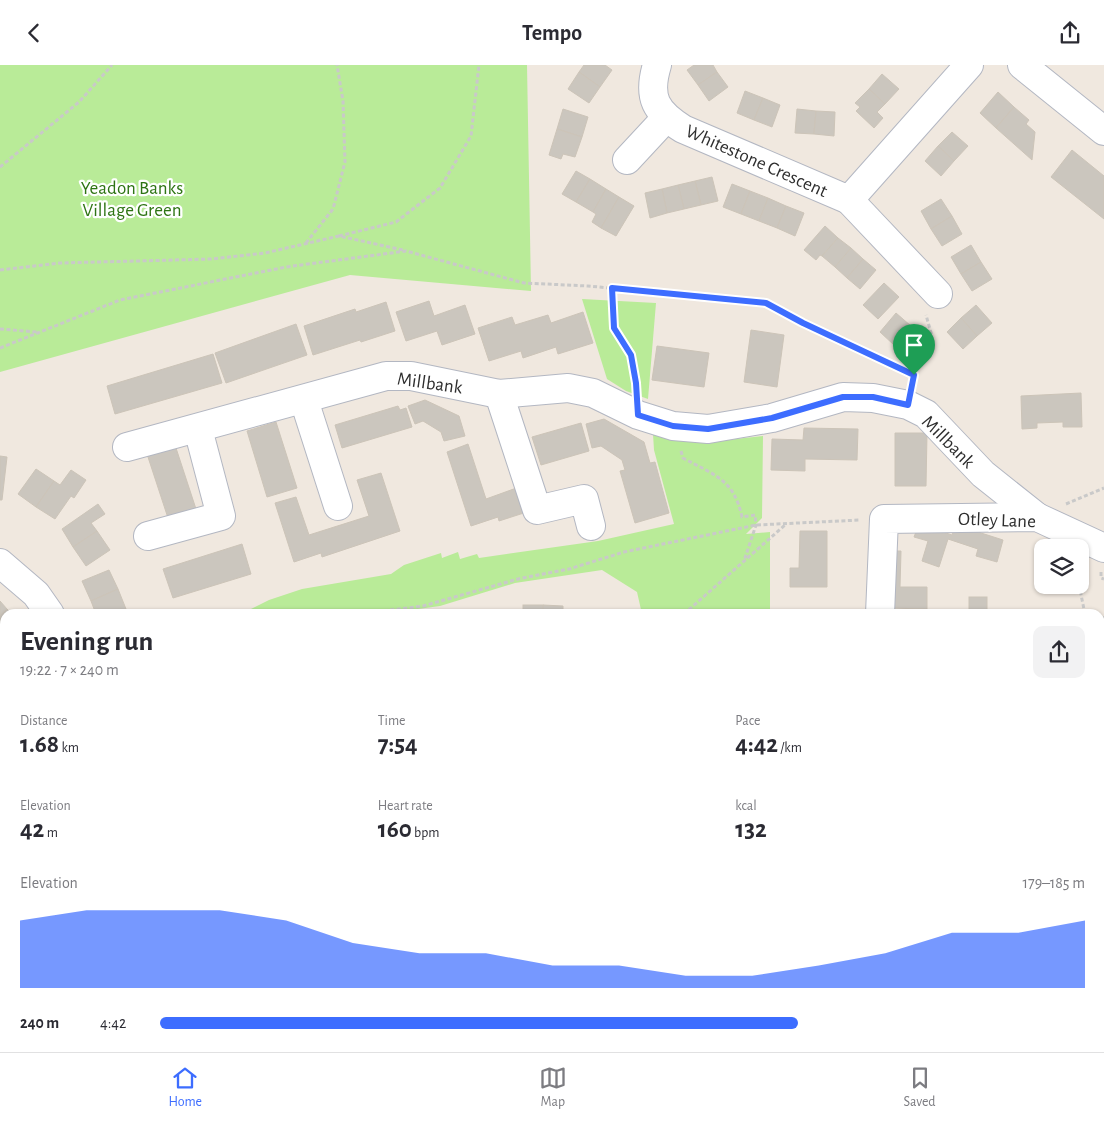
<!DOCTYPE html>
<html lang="en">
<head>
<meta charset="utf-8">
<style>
	:root { --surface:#fff; --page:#f2f2f3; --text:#2b2b33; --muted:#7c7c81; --line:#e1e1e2; --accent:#3d6dff }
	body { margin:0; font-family:"Alegreya Sans",sans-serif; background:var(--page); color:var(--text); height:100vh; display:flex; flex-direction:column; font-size:19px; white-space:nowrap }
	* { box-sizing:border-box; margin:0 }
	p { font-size:16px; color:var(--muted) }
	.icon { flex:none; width:28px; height:28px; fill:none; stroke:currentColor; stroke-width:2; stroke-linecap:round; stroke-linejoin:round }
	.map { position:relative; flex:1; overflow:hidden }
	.sheet { position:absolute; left:0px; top:544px; width:1105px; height:444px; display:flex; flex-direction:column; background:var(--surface); border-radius:15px 15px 0 0; box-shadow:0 1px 4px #0004 }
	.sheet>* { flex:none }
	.controls { position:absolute; left:1034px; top:474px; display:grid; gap:10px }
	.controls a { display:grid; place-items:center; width:55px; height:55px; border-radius:10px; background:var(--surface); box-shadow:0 1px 4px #0004; font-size:25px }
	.pin { position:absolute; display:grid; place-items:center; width:42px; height:42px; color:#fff; margin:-51px -21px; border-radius:50% 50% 50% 0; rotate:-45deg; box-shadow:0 0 5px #0007 }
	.pin .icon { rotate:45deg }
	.round { display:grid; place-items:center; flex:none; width:52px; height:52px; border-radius:10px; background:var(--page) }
	.head { display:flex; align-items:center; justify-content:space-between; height:85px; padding:0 20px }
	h1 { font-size:28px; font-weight:700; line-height:38px }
	.metrics { display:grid; grid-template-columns:repeat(3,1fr); gap:8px; height:85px; padding:5px 20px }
	.metrics div { display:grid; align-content:center }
	.metrics b { font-size:25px; font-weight:700 }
	.metrics small { font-size:14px; font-weight:400 }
	.metrics p { font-size:14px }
	.chart { height:140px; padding:10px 20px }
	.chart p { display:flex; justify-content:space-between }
	.chart svg { width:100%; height:90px; margin-top:5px; fill:var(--accent); opacity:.7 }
	ul { padding:0 20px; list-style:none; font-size:16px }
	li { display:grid; grid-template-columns:80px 60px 1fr; align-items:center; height:38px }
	li i { height:12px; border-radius:6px; background:var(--accent) }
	header { display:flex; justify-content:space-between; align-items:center; height:65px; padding:0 20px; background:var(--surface); font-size:22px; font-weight:700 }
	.menu { display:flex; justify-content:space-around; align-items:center; height:70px; border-top:1px solid var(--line); background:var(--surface); font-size:14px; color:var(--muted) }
	.menu a { display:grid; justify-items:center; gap:2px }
	.menu .on { color:var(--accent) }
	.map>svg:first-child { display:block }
	.green { fill:#b9eb98 }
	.building { fill:#cbc6be; stroke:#ccc4b8 }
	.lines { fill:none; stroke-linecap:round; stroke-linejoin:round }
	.minor-casing { stroke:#b3b7c2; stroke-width:30 }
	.path { stroke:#c9c9c9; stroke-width:3; stroke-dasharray:4 2.5; stroke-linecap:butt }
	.minor { stroke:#fff; stroke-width:28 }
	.route-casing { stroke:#fff; stroke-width:10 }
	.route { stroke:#3d6dff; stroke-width:6 }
	.labels { text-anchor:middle; stroke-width:4.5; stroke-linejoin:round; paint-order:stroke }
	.street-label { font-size:19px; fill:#2e2e2e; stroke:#fff }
	.park-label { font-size:19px; fill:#2e7414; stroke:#fff }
</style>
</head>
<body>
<header><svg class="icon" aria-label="back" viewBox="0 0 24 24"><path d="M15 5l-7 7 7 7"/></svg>Tempo<svg class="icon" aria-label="share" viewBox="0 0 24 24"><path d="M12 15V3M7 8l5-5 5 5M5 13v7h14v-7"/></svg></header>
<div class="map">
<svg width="1104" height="987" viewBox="0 0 1104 987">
	<rect width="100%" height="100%" fill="#f0e8df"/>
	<!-- green -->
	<g class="green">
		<polygon points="0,0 527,0 531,226 350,210 0,307"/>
		<polygon points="582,234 656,238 648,334 626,326 607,314"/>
		<polygon points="653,369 708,377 763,371 762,453 746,469 770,467 770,549 642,549 637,527 602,505 515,518 440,541 381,549 241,549 269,535 302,524 391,509 404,500 441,488 442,493 458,487 460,494 477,489 479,493 598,476 674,459 654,385"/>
	</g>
	<!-- building -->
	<g class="building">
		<polygon points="584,0 605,0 612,5 600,22 579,7"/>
		<polygon points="694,0 713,0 717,7 698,20 687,5"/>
		<polygon points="579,7 600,22 589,38 568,24"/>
		<polygon points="717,7 728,22 709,36 698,20"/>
		<polygon points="882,9 899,24 885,39 869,24"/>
		<polygon points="869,24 885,39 877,47 883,53 874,63 856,46 860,42 855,38"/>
		<polygon points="745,26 763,33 754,55 737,48"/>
		<polygon points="998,27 1014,42 996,63 980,48"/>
		<polygon points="763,33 780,40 772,62 754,55"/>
		<polygon points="1014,42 1029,55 1026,59 1035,67 1032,95 996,63"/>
		<polygon points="563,44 588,52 582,72 557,64"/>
		<polygon points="797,44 816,46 814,69 795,68"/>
		<polygon points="816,46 835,47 834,71 814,69"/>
		<polygon points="557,64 582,72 575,92 563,89 561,94 549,90"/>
		<polygon points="952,67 968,81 954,96 938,81"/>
		<polygon points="938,81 954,96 941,111 925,96"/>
		<polygon points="1072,85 1104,111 1104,154 1051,112"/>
		<polygon points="576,106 590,114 576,137 562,129"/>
		<polygon points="712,112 718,136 701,140 695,116"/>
		<polygon points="590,114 606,124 593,147 576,137"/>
		<polygon points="695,116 701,140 684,144 678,120"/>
		<polygon points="732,119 750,126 741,149 723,142"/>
		<polygon points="678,120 684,144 667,148 662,124"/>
		<polygon points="606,124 619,132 601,163 592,157 596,149 593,147"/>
		<polygon points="662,124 667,148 650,153 645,128"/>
		<polygon points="750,126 768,133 759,156 741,149"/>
		<polygon points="619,132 634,141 616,171 601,163"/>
		<polygon points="768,133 786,141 777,163 759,156"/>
		<polygon points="941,134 952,151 931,164 921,146"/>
		<polygon points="786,141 804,148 795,171 777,163"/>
		<polygon points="952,151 962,169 942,181 931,164"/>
		<polygon points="825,161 838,173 822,191 820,190 816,195 804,185"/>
		<polygon points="838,173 851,183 835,202 822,191"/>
		<polygon points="971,180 981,197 961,209 951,192"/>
		<polygon points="851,183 863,194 847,213 835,202"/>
		<polygon points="863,194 876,205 860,224 847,213"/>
		<polygon points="981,197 992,214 972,226 961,209"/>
		<polygon points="884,218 899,232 878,254 863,240"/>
		<polygon points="429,236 434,251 465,240 475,269 442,280 437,266 406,276 396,247"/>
		<polygon points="386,237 395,266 361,277 360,275 313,290 304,261 355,244 356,247"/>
		<polygon points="976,240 992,258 977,271 961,253"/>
		<polygon points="583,247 593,278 558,289 556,282 523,293 521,286 489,296 478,263 512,252 515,260 548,250 551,258"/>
		<polygon points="896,248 911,261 894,280 880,267"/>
		<polygon points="961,253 977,271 963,284 947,267"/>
		<polygon points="296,259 307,290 226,318 215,288"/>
		<polygon points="751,265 784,270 777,322 744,317"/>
		<polygon points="657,281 709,288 704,322 652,315"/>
		<polygon points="213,289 222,318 115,349 107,321"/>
		<polygon points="1081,328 1082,362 1063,362 1063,357 1037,358 1037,363 1022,364 1021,331"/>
		<polygon points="425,335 459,351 465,371 444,376 441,367 423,356 415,359 408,341"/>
		<polygon points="398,341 400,345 406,343 412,362 342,383 335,360"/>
		<polygon points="604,354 644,377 650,398 655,397 669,448 635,458 620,406 625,405 622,395 601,381 592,383 586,359"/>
		<polygon points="276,357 297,423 267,432 247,366"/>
		<polygon points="581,358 589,386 541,400 532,372"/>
		<polygon points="804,363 858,364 857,395 805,394 805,406 771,405 772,374 803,375"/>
		<polygon points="895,368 927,368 926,421 895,421"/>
		<polygon points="468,379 486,434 522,421 530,446 499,456 498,452 471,461 447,387"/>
		<polygon points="175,380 196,444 168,453 147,389"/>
		<polygon points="0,391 7,392 2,435 0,435"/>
		<polygon points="36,404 54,416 36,442 18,429"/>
		<polygon points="71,405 86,415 74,433 71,431 55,454 36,442 54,416 60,420"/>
		<polygon points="381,408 400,466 322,492 321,488 294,497 275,438 296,432 309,470 369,451 357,415"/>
		<polygon points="98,439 105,449 91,458 97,466 73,482 62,464"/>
		<polygon points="919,459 952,470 956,460 1003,475 997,497 976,491 978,484 948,474 939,502 922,496 928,476 914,472"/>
		<polygon points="97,466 110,485 86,501 73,482"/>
		<polygon points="800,466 827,466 827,522 790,522 790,503 799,503"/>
		<polygon points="242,479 251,509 173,533 163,504"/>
		<polygon points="888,486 901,486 900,522 927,522 927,544 887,543"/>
		<polygon points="109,505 118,524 91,536 82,516"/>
		<polygon points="118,524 126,544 116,549 96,549 91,536"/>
		<rect x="969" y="532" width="18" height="17"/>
		<polygon points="0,536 7,544 0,551"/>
		<rect x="523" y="540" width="20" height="9"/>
		<polygon points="543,540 563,541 563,549 543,549"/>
		<polygon points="7,544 12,549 5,549 5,578 0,582 0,551"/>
		<polygon points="0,626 5,626 5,656 0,655"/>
		<polygon points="1100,678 1104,679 1104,706 1100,705"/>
		<polygon points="1100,814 1104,815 1104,837 1100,835"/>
		<polygon points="5,896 5,915 0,913"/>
		<polygon points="1100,978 1103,979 1100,987 1080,987 1082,982 1100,982"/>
		<polygon points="151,982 174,982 172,987 148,987"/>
		<polygon points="228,982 247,982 249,987 226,987 225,984"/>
		<polygon points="419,982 444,982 440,987 423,987"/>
		<polygon points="507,982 524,982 531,987 504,987"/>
		<polygon points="748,982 767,982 764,987 745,987"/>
		<polygon points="767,982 783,982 781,987 764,987"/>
		<polygon points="1063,982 1082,982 1080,987 1061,987"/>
	</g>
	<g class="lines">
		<!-- minor casing -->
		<g class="minor-casing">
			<g id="minor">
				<path d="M657,0C647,33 656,47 683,64L849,135L969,0"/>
				<polyline points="1022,0 1104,66"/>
				<polyline points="627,95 666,53"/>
				<polyline points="849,135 938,229"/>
				<polyline points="499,329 537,445 584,434 591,461"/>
				<polyline points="304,335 338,441"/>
				<polyline points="127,382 386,311 411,311 499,329 568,323 593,328 638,350 673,361 708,364 772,353 843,332 873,333 908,340 926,349 983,409 1037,452"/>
				<polyline points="148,471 221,451 198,364"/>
				<polyline points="0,498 36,529 50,549"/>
				<polyline points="880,549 884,454 1037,452 1104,483"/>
				<polyline points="0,696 5,697"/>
				<polyline points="1100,761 1104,763"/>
				<polyline points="1100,940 1104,931"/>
				<polyline points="0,968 5,970"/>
				<polyline points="30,982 39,987"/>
				<polyline points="594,982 602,987"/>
				<polyline points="978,982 988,987"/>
				<polyline points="333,987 337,982"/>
				<polyline points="887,987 890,982"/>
			</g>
		</g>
		<!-- path -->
		<g class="path">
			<polyline points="0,102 79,37 112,0"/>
			<polyline points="339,171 396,157 440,123 471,71 479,0"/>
			<polyline points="306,178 333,144 345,97 343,36 337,0"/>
			<polyline points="0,205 60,198 212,194 265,188 339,171 403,185"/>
			<polyline points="611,223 614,263 631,290 636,321"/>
			<polyline points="0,264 37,267"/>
			<polyline points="0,283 120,235 286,202 406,186 524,218 588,221 766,238 803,258 913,310 912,316"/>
			<polyline points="913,310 932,271 926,250"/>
			<path d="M681,386L683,393C714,410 734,414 742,452L755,450L756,460L744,496"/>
			<polyline points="1066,439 1104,423"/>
			<polyline points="1101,507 1101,513 1104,514"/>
			<polyline points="1079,520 1085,549"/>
			<polyline points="358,549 423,541 518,514 569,504 624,487 756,460 860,455"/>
			<polyline points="684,549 785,460"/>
			<polyline points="1100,552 1104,553"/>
			<polyline points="76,987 79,982"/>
			<polyline points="740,987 743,982"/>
		</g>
		<!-- minor -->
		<use href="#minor" class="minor"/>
	</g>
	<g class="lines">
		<!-- route casing -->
		<g class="route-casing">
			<polygon id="route" points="612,223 766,238 803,258 914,310 908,340 873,332 843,332 772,353 708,364 673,361 638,350 636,318 631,290 614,263"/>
		</g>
		<!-- route -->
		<use href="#route" class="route"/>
	</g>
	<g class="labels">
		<!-- street labels -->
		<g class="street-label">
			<text transform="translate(757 95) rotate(24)" y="7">Whitestone Crescent</text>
			<text transform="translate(430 317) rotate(8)" y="7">Millbank</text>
			<text transform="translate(949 376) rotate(45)" y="7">Millbank</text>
			<text transform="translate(997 454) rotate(2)" y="7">Otley Lane</text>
		</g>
		<!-- park labels -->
		<g class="park-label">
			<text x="132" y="129">Yeadon Banks<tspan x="132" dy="22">Village Green</tspan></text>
		</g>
	</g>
</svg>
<div class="controls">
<a><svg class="icon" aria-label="layers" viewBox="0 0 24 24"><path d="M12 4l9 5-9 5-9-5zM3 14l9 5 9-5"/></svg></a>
</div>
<div class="pin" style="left:914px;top:310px;background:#1e9e55"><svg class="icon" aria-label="arrive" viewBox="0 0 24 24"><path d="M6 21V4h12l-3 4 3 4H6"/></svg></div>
<section class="sheet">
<div class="head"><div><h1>Evening run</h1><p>19:22 · 7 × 240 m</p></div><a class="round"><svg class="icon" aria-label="share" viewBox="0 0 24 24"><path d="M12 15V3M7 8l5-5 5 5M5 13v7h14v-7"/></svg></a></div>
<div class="metrics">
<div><p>Distance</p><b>1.68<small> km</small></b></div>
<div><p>Time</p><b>7:54</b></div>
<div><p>Pace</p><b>4:42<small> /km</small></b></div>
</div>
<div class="metrics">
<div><p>Elevation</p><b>42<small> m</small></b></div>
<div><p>Heart rate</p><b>160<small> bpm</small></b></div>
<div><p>kcal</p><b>132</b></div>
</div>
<div class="chart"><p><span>Elevation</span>179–185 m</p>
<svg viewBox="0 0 160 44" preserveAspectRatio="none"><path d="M0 44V11L10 6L20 6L30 6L40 11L50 22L60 27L70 27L80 33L90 33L100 38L110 38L120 33L130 27L140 17L150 17L160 11V44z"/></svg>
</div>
<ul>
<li><b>240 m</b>4:42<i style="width:69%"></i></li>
</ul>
</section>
</div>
<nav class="menu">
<a class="on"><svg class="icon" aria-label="home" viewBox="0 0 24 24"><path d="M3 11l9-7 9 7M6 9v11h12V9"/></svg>Home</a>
<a><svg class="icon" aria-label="map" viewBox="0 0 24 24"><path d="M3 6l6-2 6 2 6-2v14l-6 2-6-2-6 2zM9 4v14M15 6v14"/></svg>Map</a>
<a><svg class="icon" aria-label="saved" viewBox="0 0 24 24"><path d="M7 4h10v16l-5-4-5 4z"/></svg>Saved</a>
</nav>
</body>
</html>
